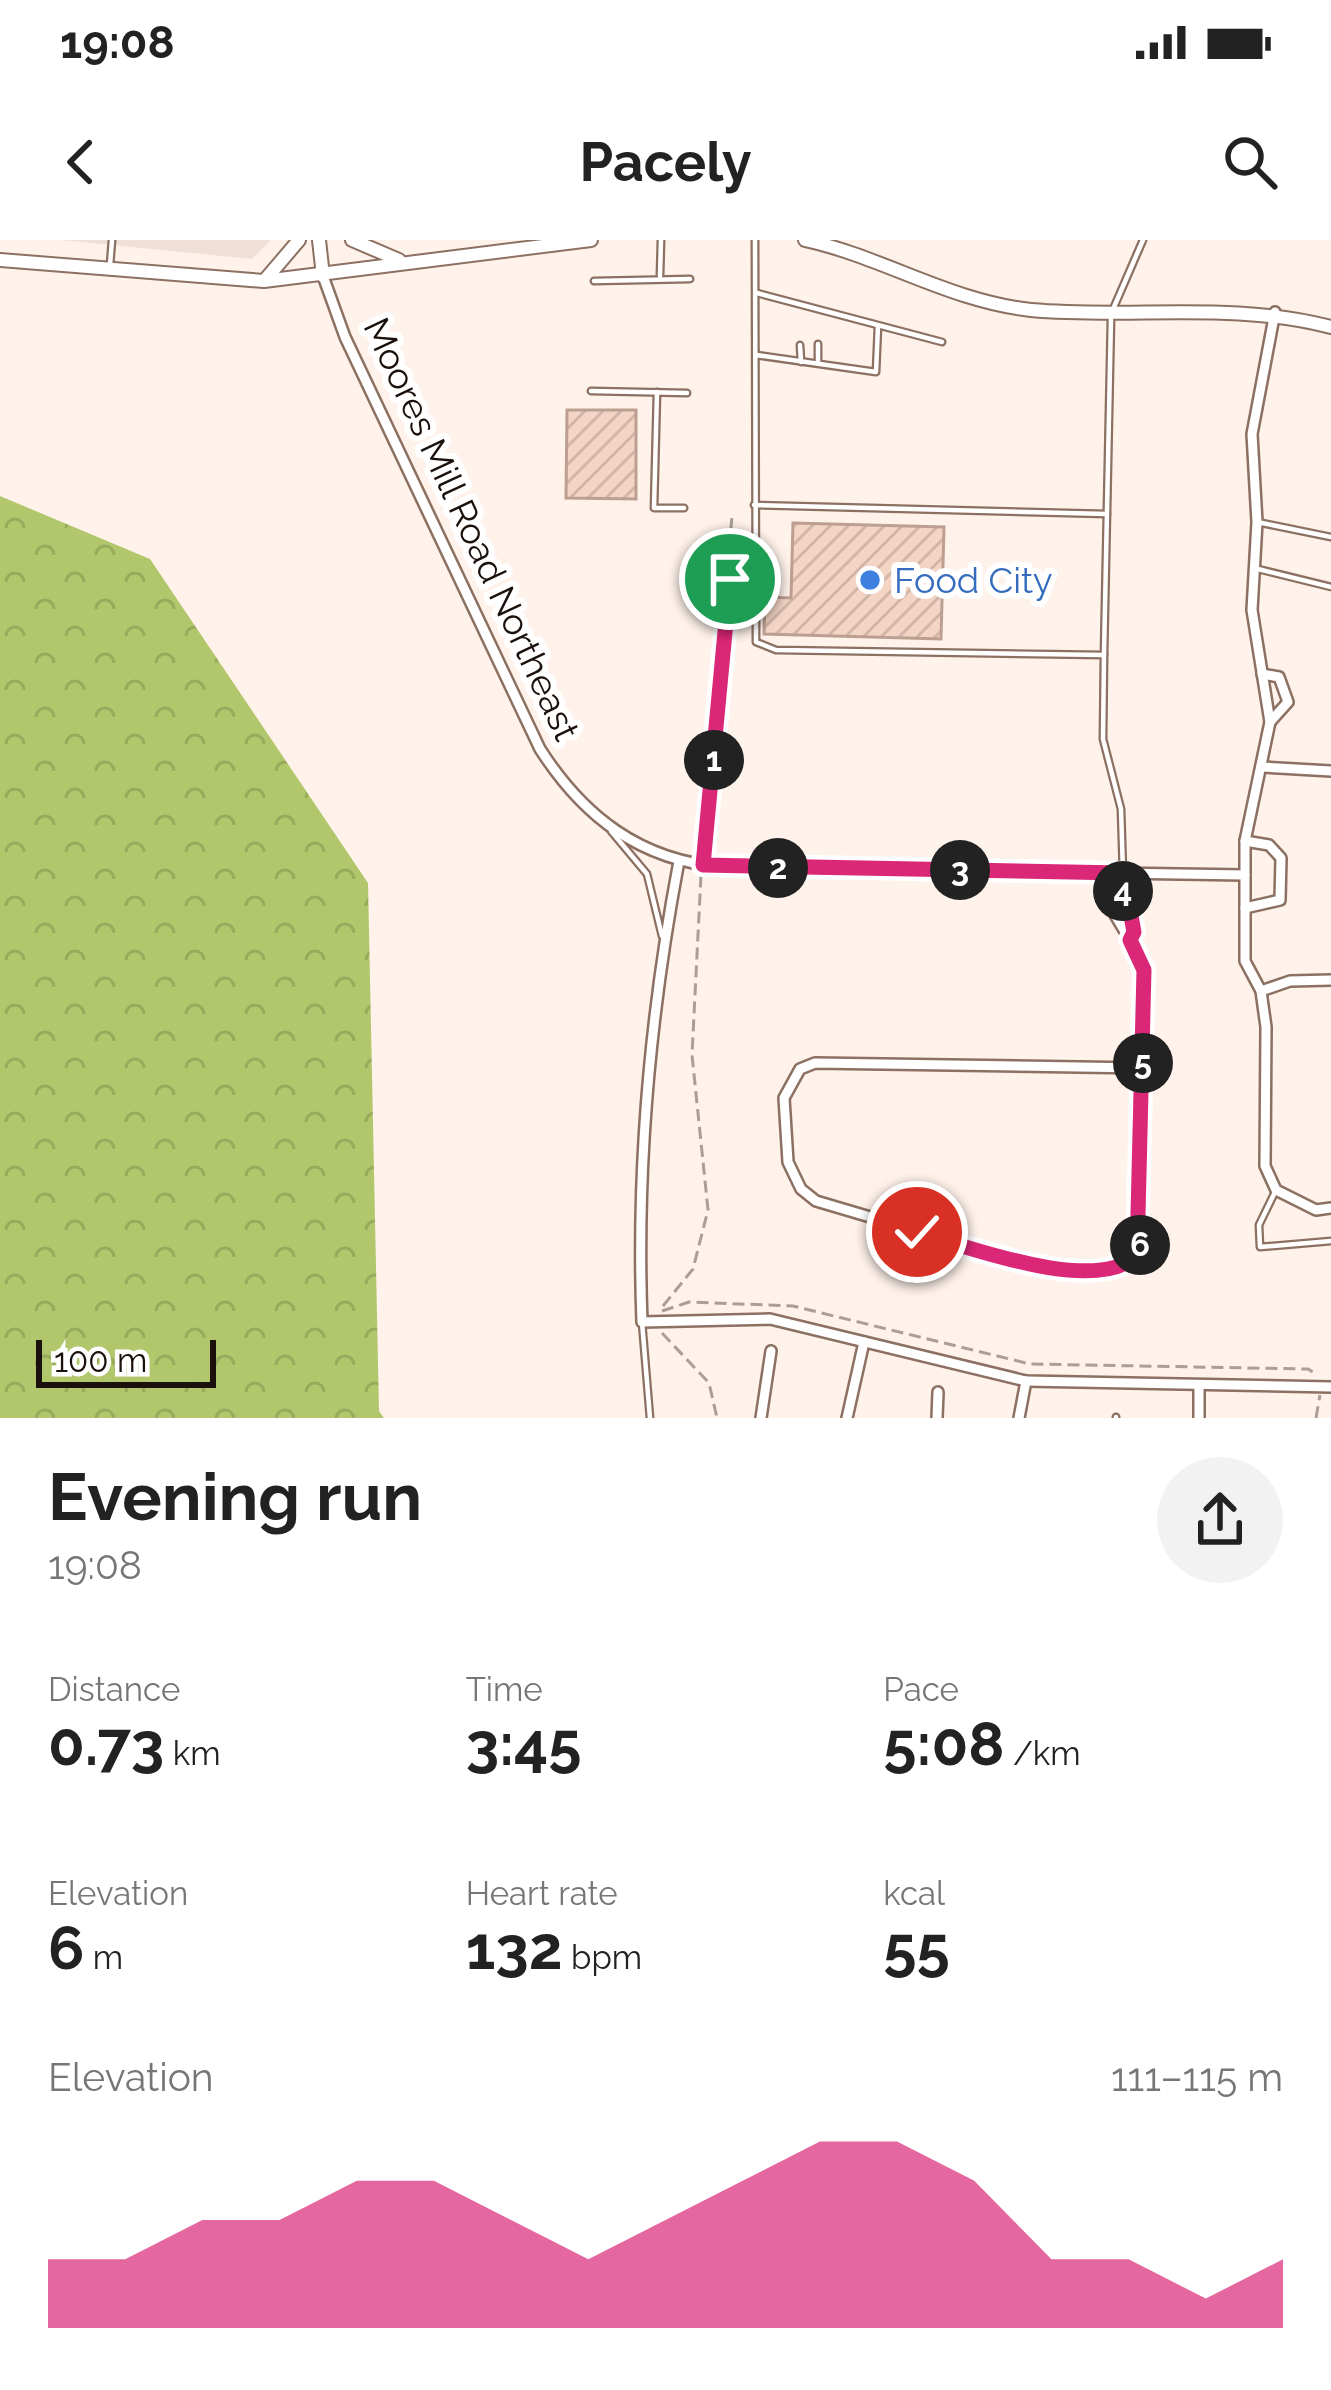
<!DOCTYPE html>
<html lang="en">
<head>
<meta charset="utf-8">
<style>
	:root { --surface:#fff; --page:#f2f2f2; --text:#222; --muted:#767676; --accent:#db2777 }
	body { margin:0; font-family:Raleway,sans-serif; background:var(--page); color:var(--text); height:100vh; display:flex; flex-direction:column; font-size:45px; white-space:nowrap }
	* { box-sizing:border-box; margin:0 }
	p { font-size:39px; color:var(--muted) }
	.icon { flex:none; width:66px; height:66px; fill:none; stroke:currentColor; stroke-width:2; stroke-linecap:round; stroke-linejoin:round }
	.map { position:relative; height:1178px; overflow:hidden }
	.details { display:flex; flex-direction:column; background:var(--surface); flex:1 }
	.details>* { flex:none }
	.scale { position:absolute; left:36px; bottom:30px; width:180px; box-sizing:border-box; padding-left:12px; border:6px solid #1b110c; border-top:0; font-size:33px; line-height:42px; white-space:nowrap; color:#1b110c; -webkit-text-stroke:9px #fff; paint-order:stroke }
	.pin { position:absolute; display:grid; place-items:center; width:102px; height:102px; color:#fff; margin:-51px; border:6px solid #fff; border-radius:50%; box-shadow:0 3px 12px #0007 }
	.km { position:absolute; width:60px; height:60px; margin:-30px; border-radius:50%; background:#222; color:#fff; font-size:33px; line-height:60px; text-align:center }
	.round { display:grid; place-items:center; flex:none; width:126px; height:126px; border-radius:63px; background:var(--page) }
	.overview { display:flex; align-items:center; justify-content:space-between; height:204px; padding:0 48px }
	h1 { font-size:66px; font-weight:700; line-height:90px }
	.metrics { display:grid; grid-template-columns:repeat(3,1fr); gap:18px; height:204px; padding:12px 48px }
	.metrics div { display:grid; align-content:center }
	.metrics b { font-size:60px; font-weight:700 }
	.metrics small { font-size:33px; font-weight:400 }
	.metrics p { font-size:33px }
	.chart { height:336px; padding:24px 48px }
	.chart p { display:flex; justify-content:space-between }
	.chart svg { width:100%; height:216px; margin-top:12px; fill:var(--accent); opacity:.7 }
	.status { display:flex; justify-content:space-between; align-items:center; height:84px; padding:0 60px; background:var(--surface); direction:ltr }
	.status svg { height:33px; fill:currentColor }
	header { display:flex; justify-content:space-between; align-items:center; height:156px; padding:0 48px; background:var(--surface); font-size:54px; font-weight:700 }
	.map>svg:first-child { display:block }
	.built { fill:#f0e0d8 }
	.forest { fill:url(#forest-crowns) }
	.building { fill:url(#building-hatch); stroke:#bc9f90; stroke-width:3 }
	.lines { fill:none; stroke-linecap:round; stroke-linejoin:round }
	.service-casing { stroke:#8c7062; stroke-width:9 }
	.minor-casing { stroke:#8c7062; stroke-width:14 }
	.tertiary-casing { stroke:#8c7062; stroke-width:16 }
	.path { stroke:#aa9e98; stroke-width:3; stroke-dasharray:12 6; stroke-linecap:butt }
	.service { stroke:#fff; stroke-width:4.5 }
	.minor { stroke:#fff; stroke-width:9 }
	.tertiary { stroke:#fff; stroke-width:12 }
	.route-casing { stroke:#fff; stroke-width:24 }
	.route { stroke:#db2777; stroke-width:15 }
	.shop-dot { fill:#3f7fe0; stroke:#fff; stroke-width:4.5 }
	.labels { text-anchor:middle; stroke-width:12; stroke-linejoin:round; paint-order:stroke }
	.street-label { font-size:36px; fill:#1b110c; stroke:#fff }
	.shop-label { font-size:36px; fill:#366cbe; stroke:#fff; text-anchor:start }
</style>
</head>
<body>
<div class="status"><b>19:08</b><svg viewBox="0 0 49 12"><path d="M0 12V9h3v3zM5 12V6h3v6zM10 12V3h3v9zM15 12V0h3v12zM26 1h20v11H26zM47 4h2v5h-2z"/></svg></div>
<header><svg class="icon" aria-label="back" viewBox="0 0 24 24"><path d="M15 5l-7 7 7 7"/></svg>Pacely<svg class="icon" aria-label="search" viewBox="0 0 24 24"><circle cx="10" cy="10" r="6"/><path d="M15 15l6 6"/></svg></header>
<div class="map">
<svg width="1331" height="1178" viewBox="0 0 1331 1178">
	<defs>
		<pattern id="forest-crowns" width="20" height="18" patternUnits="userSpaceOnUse" patternTransform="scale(3)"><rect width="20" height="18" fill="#b2c76c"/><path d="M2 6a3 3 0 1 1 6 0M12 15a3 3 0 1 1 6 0" fill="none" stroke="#98aa5c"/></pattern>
		<pattern id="building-hatch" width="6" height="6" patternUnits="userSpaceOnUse" patternTransform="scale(3)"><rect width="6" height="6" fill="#f4d5c5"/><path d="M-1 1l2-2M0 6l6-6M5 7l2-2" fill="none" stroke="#d1b6a8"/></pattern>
	</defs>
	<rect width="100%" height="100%" fill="#fff2eb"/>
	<!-- built -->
	<polygon class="built" points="61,0 271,0 252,19"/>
	<!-- forest -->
	<polygon class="forest" points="0,256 150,319 368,643 379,1171 384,1178 0,1178"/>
	<!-- building -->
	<g class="building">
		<polygon points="567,170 636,170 636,259 566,258"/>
		<polygon points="793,283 944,287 941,399 764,394 765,357 791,358"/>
	</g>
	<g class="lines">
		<!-- service casing -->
		<g class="service-casing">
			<g id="service">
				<polyline points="755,0 756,402 776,410 1104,415 1103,499 1121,569 1123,633"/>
				<polyline points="110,25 112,0"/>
				<polyline points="660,36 661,0"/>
				<polyline points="594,41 690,39"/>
				<polyline points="757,53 942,102"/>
				<polyline points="1114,67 1143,0"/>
				<polyline points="818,104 818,123"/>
				<polyline points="800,105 801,122"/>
				<polyline points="756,115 876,132 878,86"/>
				<polyline points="591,151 687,153"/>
				<polyline points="657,152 654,268 684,268"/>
				<polyline points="754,265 1107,274"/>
				<polyline points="1257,282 1331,297"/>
				<polyline points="1258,329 1331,347"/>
				<polyline points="1104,415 1111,78"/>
				<polyline points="611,591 647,634 662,696"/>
				<polyline points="1276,950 1259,985 1260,1007 1331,1001"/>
				<polyline points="642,1082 650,1178"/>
				<polyline points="1116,1177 1116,1178"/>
			</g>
		</g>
		<!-- minor casing -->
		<g class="minor-casing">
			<g id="minor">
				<path d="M323,36L345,97L540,509C583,576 640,621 723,627L1245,635"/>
				<polyline points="1275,72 1252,194 1257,282 1252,370 1270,482 1245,601 1245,721 1261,751 1266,787 1265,926 1276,950 1316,970 1331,968"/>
				<polyline points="1262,434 1279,437 1288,462 1270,482"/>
				<polyline points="1263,527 1331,531"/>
				<path d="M679,621C650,774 636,926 642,1082L770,1079L1026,1141L1331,1147"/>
				<path d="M1123,651C1134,659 1137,689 1130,700L1115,675L1123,633"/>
				<polyline points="1245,668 1280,660 1281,618 1269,605 1245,601"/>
				<polyline points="1130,700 1144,730 1142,982 1137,1015 1120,1027 1043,1028 816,961 801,949 788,922 784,858 800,829 815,823 1143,828"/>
				<polyline points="1261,751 1290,741 1331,740"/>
				<polyline points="761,1178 771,1111"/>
				<polyline points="847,1178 864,1102"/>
				<polyline points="937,1178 938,1152"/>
				<polyline points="1019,1178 1026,1141"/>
				<polyline points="1199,1178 1199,1145"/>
			</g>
		</g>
		<!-- tertiary casing -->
		<g class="tertiary-casing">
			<g id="tertiary">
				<polyline points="319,0 323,36"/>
				<polyline points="352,0 399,20"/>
				<path d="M805,0C883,17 949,61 1031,70C1132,79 1232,61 1331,87"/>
				<polyline points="0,20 264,41 591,0"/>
				<polyline points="265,40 299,0"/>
			</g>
		</g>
		<!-- path -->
		<g class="path">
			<polyline points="704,613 732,276"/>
			<polyline points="663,1066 693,1029 708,970 692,815 701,635"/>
			<polyline points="662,1071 689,1062 793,1066 1030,1124 1308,1129 1316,1134"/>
			<polyline points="662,1093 709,1143 717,1178"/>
			<polyline points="1316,1178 1320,1155"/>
		</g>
		<!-- service -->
		<use href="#service" class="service"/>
		<!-- minor -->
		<use href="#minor" class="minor"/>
		<!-- tertiary -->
		<use href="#tertiary" class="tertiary"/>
	</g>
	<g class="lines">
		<!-- route casing -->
		<g class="route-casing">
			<path id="route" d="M730,339L703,625L1123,633L1134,692L1130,700L1144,730L1137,1015C1096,1056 966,1006 917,992"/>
		</g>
		<!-- route -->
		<use href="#route" class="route"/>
	</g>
	<!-- markers -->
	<circle class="shop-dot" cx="870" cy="340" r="12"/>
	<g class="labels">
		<!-- street labels -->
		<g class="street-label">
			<text transform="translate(472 289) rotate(65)" y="13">Moores Mill Road Northeast</text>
		</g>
		<!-- shop labels -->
		<g class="shop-label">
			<text x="894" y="353">Food City</text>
		</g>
	</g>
</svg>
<div class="scale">100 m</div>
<div class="pin" style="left:730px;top:339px;background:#1e9e55"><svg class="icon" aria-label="arrive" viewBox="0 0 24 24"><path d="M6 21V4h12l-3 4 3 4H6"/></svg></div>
<div class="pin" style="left:917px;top:992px;background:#d93025"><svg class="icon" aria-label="check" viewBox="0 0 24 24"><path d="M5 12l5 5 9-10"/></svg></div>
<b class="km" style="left:714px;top:520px">1</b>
<b class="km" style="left:778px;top:628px">2</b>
<b class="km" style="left:960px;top:630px">3</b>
<b class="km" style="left:1123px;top:651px">4</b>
<b class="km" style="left:1143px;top:823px">5</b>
<b class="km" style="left:1140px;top:1005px">6</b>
</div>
<section class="details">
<div class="overview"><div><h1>Evening run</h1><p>19:08</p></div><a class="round"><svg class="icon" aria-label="share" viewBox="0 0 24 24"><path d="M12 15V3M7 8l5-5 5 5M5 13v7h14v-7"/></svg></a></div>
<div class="metrics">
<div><p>Distance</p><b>0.73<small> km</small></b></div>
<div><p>Time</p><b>3:45</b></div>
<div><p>Pace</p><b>5:08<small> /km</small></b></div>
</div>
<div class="metrics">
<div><p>Elevation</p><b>6<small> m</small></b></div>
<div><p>Heart rate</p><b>132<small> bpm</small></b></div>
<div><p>kcal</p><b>55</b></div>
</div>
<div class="chart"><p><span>Elevation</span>111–115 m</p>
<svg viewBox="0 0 160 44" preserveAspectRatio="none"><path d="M0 44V30L10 30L20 22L30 22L40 14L50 14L60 22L70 30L80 22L90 14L100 6L110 6L120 14L130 30L140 30L150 38L160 30V44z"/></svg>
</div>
</section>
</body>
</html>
